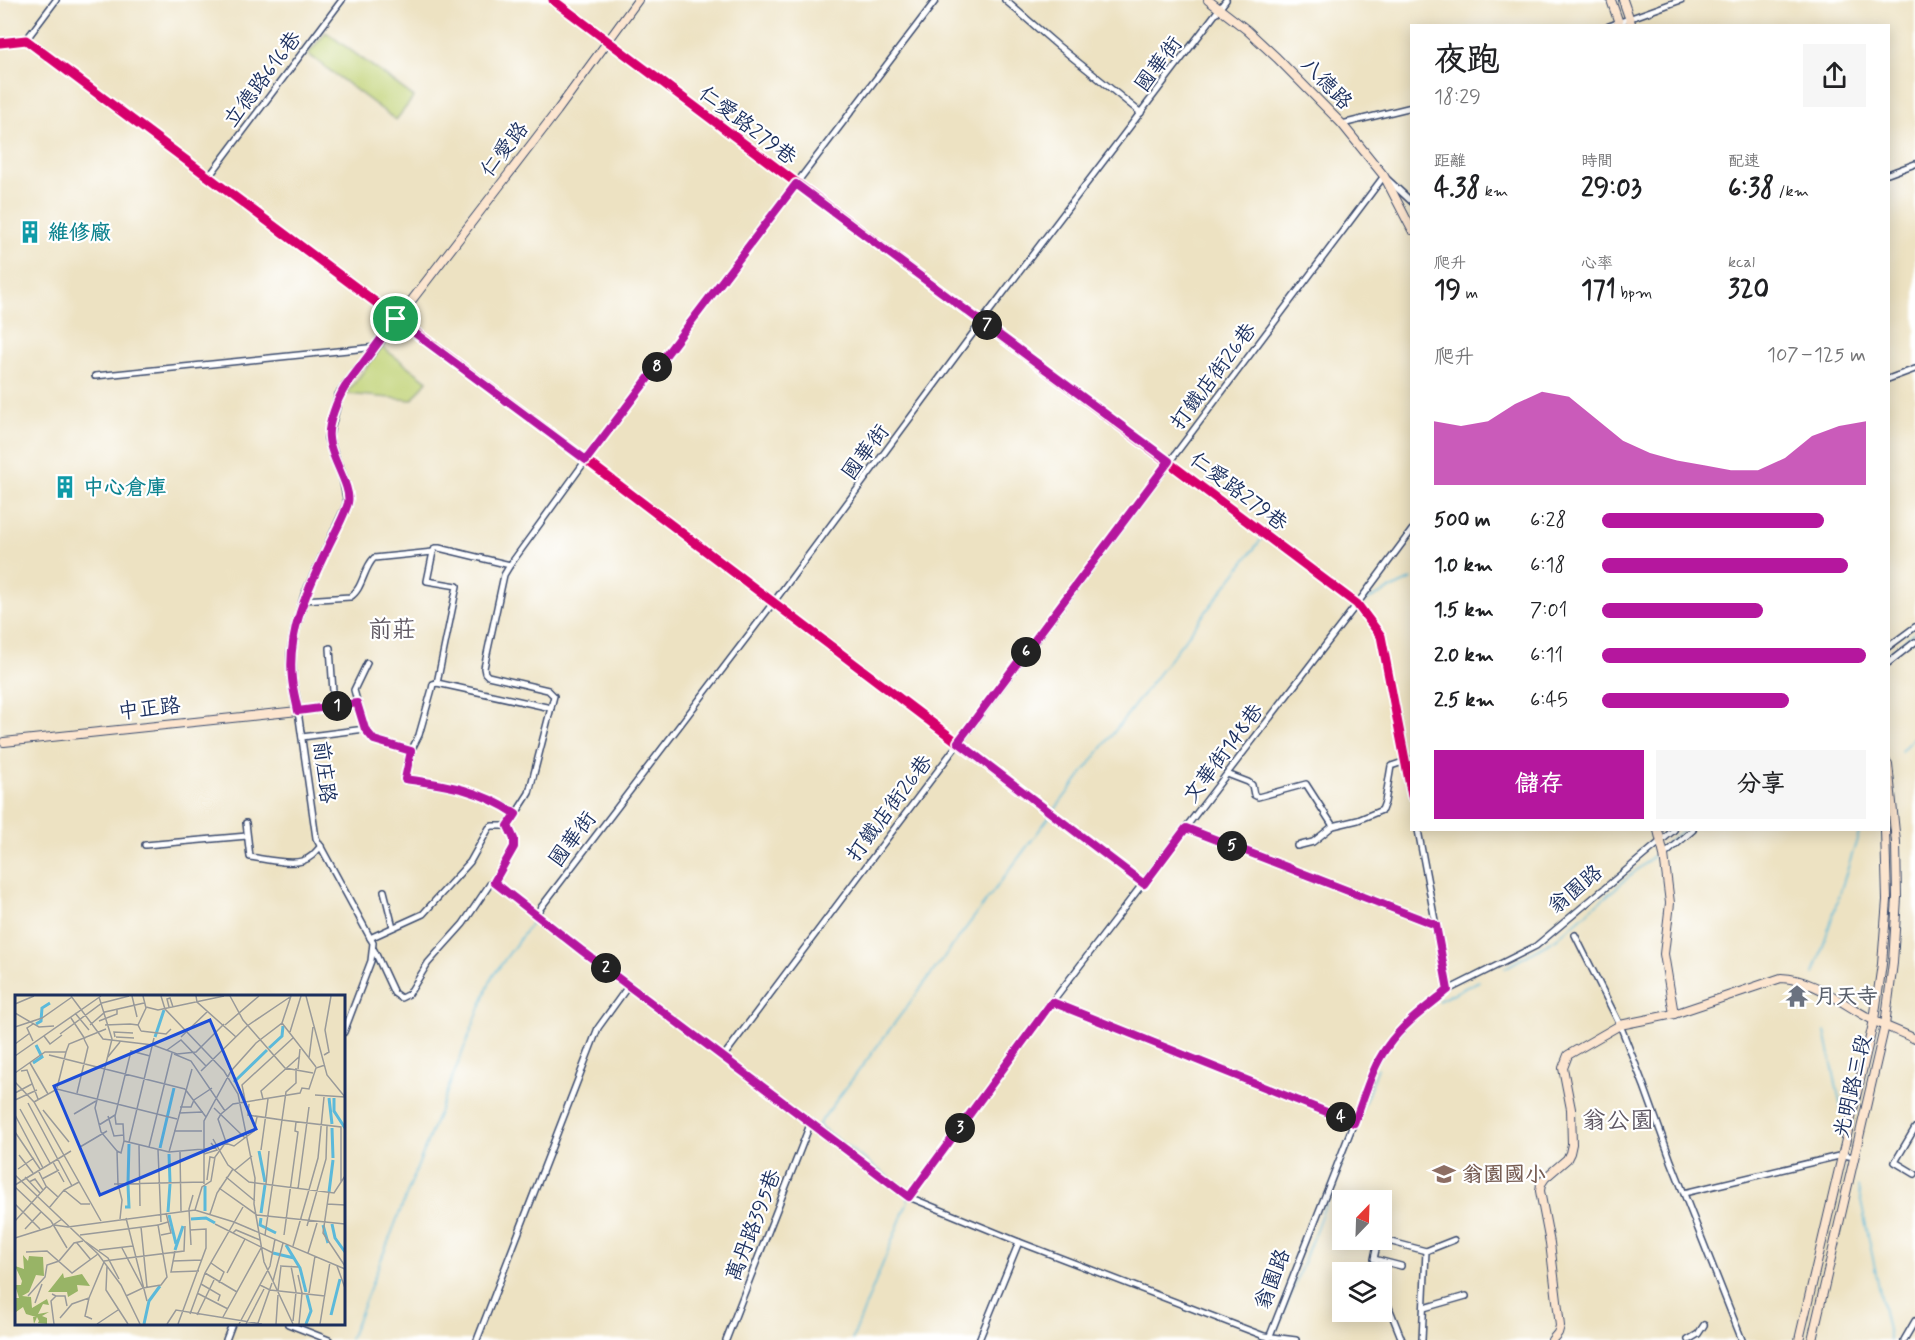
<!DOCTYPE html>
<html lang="zh-TW">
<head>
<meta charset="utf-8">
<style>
	:root { --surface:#fff; --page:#f6f6f6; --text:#202124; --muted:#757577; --accent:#b5179e }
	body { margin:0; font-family:Mynerve,"LXGW WenKai TC",sans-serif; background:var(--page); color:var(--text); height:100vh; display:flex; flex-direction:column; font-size:22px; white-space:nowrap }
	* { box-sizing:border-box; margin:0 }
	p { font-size:20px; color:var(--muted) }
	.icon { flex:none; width:33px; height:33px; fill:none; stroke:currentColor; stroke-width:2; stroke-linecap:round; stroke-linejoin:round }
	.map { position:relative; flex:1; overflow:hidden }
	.drawer { position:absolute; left:1410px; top:24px; width:480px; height:807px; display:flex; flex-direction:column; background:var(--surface); border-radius:0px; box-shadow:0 3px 15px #0003 }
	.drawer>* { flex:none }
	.needle { width:39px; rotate:23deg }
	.buttons { position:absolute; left:1332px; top:1190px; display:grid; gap:12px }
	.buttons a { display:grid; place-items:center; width:60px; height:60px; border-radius:0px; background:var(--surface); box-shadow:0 3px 15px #0003; font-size:30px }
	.pin { position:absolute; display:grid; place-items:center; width:51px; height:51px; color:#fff; margin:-26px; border:3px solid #fff; border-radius:50%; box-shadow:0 2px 6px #0007 }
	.km { position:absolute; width:30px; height:30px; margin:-15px; border-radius:50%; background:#222; color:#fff; font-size:16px; line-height:30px; text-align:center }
	.round { display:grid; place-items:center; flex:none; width:63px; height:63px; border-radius:0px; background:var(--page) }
	.summary { display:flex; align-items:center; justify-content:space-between; height:102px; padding:0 24px }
	h1 { font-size:33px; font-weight:700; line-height:45px }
	.metrics { display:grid; grid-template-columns:repeat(3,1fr); gap:9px; height:102px; padding:6px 24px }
	.metrics div { display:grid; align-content:center }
	.metrics b { font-size:26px; font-weight:700 }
	.metrics small { font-size:16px; font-weight:400 }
	.metrics p { font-size:16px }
	.chart { height:168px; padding:12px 24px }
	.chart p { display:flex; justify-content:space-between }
	.chart svg { width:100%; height:108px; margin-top:6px; fill:var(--accent); opacity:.7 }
	.button { display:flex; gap:12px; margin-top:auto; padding:12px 24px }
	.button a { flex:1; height:69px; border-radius:0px; background:var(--accent); color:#fff; font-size:24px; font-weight:700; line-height:69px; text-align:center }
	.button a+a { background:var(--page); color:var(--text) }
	ul { padding:0 24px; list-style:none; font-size:20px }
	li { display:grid; grid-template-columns:96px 72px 1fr; align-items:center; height:45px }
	li i { height:15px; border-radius:8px; background:var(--accent) }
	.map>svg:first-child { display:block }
	.green { fill:#c0d275; stroke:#6e806a; stroke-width:1.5 }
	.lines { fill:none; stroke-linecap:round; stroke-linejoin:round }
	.stream { stroke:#5bb9da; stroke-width:1.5 }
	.street-casing { stroke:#3a4a6d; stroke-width:8 }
	.secondary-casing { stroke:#3a4a6d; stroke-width:10 }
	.street { stroke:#fff; stroke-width:5 }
	.secondary { stroke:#fce5cf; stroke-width:8 }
	.cycleway-casing { stroke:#fff; stroke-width:13 }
	.cycleway { stroke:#d6006c; stroke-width:9 }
	.route-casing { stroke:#fff; stroke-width:12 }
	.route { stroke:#b5179e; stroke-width:8 }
	.labels { text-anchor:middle; stroke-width:4.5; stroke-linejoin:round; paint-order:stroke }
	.street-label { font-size:21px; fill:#1b2f5e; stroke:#fff }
	.culture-label { font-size:21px; font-weight:bold; fill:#0d838f; stroke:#fff; text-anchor:start }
	.worship-label { font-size:21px; font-weight:bold; fill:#5b616d; stroke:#fff; text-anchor:start }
	.education-label { font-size:21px; font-weight:bold; fill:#785e54; stroke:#fff; text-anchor:start }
	.quarter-label { font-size:24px; fill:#5f5863; stroke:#fff }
	.inset-river { fill:none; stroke:#5bb9da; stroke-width:3 }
	.inset-road { fill:none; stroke:#999a9a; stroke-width:1.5 }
	.view { fill:#1d4ed8; fill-opacity:0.15; stroke:#1d4ed8; stroke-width:3 }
	.inset-edge { fill:none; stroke:#1b2f5e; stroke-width:3 }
</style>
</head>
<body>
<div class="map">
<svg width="1915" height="1340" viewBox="0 0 1915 1340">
	<rect width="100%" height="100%" fill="#fff"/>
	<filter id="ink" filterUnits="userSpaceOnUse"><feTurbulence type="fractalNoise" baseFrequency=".0167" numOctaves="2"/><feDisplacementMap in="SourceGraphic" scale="12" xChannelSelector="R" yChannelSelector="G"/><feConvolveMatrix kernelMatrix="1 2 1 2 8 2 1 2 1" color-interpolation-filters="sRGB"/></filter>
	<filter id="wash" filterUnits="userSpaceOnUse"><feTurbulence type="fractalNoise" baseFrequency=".008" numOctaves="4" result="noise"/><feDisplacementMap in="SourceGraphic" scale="24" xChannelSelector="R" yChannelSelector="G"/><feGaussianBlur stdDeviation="1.35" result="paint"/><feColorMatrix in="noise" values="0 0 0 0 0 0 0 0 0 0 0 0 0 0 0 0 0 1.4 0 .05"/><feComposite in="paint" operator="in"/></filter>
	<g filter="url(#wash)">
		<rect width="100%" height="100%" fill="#ede2c2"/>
		<!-- green -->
		<g class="green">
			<polygon points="326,32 414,97 396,120 308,54"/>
			<polygon points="382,347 427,381 412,400 346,394"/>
		</g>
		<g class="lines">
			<!-- stream -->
			<g class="stream">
				<polyline points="1266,533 1288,548"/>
				<polyline points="1361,603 1412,579"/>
				<polyline points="1888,654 1915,631"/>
				<polyline points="1901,751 1915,736"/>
				<polyline points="1053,812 1263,537"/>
				<polyline points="1667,843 1683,830"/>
				<polyline points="1505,968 1556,939 1658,852"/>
				<polyline points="1814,974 1860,830"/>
				<polyline points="1438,1001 1479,981"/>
				<polyline points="1825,1032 1842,1112"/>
				<polyline points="1858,1187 1890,1340"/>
				<polyline points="907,1193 907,1191 818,1125 1050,816"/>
				<polyline points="1278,1328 1378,1068"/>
				<polyline points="350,1339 492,977 532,922"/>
				<polyline points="852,1340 908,1201 907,1198"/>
			</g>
		</g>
	</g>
	<g filter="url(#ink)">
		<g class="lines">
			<!-- street casing -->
			<g class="street-casing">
				<g id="street">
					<path d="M553,0C820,203 1090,401 1357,604L1381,636L1412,796"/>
					<polyline points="1005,0 1057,45 1141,113"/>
					<polyline points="1609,26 1681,0"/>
					<polyline points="26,40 56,0"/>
					<polyline points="0,43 26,40 586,460 1144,884"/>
					<polyline points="1342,124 1412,107"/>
					<polyline points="1888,174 1915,164"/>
					<polyline points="208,178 342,0"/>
					<polyline points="95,376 377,347"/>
					<polyline points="1888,379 1915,369"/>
					<path d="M433,552L427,581L457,586L437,683L433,684L432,689L419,735L411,751L405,779C448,786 478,789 516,814"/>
					<path d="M304,600L350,597C363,589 363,569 374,558L433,552L435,548H439L510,565"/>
					<polyline points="1888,647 1915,627"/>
					<polyline points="330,648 334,706"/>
					<polyline points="367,663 354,690 365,729 374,739 411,751"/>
					<polyline points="1888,663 1915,642"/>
					<polyline points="437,683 551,708"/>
					<polyline points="302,737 365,729"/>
					<polyline points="1227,774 1248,782 1252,785 1254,795 1258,797 1306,784 1333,826 1358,820 1382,810 1385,802 1391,766 1412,759"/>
					<path d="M246,823L250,857C264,859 289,865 302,861C310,859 315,853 321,846"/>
					<polyline points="1186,828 1436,925"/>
					<polyline points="1418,830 1448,990"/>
					<polyline points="145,845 247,836"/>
					<polyline points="1297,846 1313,842 1333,826"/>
					<polyline points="1664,855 1693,830"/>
					<polyline points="494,882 514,847 514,839 508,826 529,793 554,696 548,690 488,676 485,673 484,668 504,575 510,565 586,460 936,0"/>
					<polyline points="384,891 393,927"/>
					<polyline points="536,914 773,603 982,321 1226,0"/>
					<polyline points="1575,935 1620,1025 1644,1086 1671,1161 1742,1340"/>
					<polyline points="370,938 423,914 470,862 489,828 492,826 508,826"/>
					<polyline points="374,950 394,993 401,998 409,994 428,963 463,924 490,884 494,882 581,950 909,1197 1019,1242 1264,1336 1296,1340"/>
					<polyline points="1052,1002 1354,1123"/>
					<polyline points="344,1032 371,961 373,943 316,838 298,711 357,703"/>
					<polyline points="723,1057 1384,176 1412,202"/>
					<polyline points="1915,1128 1895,1162 1915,1174"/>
					<polyline points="1684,1193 1843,1155 1854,1157"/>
					<polyline points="909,1197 1052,1002 1357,604 1412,530"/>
					<polyline points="1401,1266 1374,1259 1377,1245 1388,1241 1426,1251 1454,1240"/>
					<polyline points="1382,1290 1402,1340"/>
					<polyline points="1424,1308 1466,1296"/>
					<polyline points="288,1324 329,1340"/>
					<polyline points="1269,1338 1375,1069 1387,1047 1407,1025 1426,1008 1448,990 1536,946 1674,830"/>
					<polyline points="226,1340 232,1324"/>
					<polyline points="477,1340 598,1028 629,985"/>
					<polyline points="726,1340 811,1122"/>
					<polyline points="979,1340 1019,1242"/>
					<polyline points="1422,1340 1426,1251"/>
					<polyline points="1688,1340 1698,1334 1704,1325"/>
					<polyline points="1904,1340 1915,1321"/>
				</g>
			</g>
			<!-- secondary casing -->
			<g class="secondary-casing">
				<g id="secondary">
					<polyline points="1208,0 1247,30 1277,58 1342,124 1384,176 1412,230"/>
					<polyline points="1611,0 1620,26"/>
					<polyline points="1623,0 1632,26"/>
					<polyline points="4,742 298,711 292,680 291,654 295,631 305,595 348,503 343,477 336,461 328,438 339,395 557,111 638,0"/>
					<polyline points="1658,830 1664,855 1670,903 1664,954 1674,1014"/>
					<path d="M1552,1340L1558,1333L1560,1326L1550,1243L1540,1191L1541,1184L1545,1178L1567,1159L1570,1153L1572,1144L1571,1109L1563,1068L1568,1055L1620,1025L1674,1014L1781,978C1815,979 1843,1005 1873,1020C1886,1027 1901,1032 1915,1039"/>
					<polyline points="1799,1340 1874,1020 1882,964 1887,900 1885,830"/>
					<polyline points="1812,1340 1885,1025 1893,963 1897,897 1896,842 1888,764"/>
				</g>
			</g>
			<!-- street -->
			<use href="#street" class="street"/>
			<!-- secondary -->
			<use href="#secondary" class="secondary"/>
			<!-- cycleway casing -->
			<g class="cycleway-casing">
				<g id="cycleway">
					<path d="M553,0C820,203 1090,401 1357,604L1381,636L1412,796"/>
					<polyline points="0,43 26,40 586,460 1144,884"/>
				</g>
			</g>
			<!-- cycleway -->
			<use href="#cycleway" class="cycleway"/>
		</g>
	</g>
	<g class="lines" filter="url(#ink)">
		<!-- route casing -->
		<g class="route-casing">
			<path id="route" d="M796,184L1169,461L958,742L1144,884L1186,828L1436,925L1448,990C1427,1007 1403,1024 1387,1047C1371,1069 1364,1098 1354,1123L1052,1002L909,1197L581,950L494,882L514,847V839L508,826L516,814C478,789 448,785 405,779L411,751L374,740L365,729L357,703L298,711C296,700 293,690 292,679C287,632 307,591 327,549C333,536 344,517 348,503C352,487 330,457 329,438C327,425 338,398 345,387L396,319L586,460Z"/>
		</g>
		<!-- route -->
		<use href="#route" class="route"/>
	</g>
	<!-- icons -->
	<defs>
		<g id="building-bare" transform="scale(1.8)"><path d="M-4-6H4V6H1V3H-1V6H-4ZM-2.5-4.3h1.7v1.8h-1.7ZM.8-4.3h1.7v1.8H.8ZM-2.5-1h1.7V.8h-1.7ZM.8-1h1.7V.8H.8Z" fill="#0f9aa8" stroke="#fff" stroke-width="2.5" paint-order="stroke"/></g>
		<g id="temple-bare" transform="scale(1.8)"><path d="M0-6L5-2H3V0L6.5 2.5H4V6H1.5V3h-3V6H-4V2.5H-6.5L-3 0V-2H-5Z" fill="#6b7280" stroke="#fff" stroke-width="2.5" paint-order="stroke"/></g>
		<g id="school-bare" transform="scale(1.8)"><path d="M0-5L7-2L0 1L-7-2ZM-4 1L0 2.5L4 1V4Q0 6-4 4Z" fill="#8d6e63" stroke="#fff" stroke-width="2.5" paint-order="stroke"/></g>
	</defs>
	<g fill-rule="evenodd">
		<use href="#building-bare" x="30" y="232"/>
		<use href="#building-bare" x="65" y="487"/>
		<use href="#temple-bare" x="1797" y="996"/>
		<use href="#school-bare" x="1444" y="1174"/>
	</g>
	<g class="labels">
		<!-- street labels -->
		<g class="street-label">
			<text transform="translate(1158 64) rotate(-53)" y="7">國華街</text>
			<text transform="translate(262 79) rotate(-53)" y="7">立德路616巷</text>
			<text transform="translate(1327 83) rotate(46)" y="7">八德路</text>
			<text transform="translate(748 125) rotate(37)" y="7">仁愛路279巷</text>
			<text transform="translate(504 149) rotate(-52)" y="7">仁愛路</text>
			<text transform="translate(1213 376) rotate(-53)" y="7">打鐵店街26巷</text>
			<text transform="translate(865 452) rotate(-53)" y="7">國華街</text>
			<text transform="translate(1239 491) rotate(37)" y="7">仁愛路279巷</text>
			<text transform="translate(149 708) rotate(-6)" y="7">中正路</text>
			<text transform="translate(1223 753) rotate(-53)" y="7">文華街148巷</text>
			<text transform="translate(325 772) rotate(83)" y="7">前庄路</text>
			<text transform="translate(889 808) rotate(-53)" y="7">打鐵店街26巷</text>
			<text transform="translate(572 839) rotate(-53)" y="7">國華街</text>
			<text transform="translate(1575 889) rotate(-40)" y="7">翁園路</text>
			<text transform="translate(1852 1086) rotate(-77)" y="7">光明路三段</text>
			<text transform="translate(753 1225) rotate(-69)" y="7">萬丹路395巷</text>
			<text transform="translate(1272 1279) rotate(-69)" y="7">翁園路</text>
		</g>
		<!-- culture labels -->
		<g class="culture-label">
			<text x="48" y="239">維修廠</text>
			<text x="83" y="494">中心倉庫</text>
		</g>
		<!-- worship labels -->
		<g class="worship-label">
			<text x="1815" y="1003">月天寺</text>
		</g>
		<!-- education labels -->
		<g class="education-label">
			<text x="1462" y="1181">翁園國小</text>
		</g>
		<!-- quarter labels -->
		<g class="quarter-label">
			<text x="392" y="637">前莊</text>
			<text x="1618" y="1128">翁公園</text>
		</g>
	</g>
	<!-- overview -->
	<g transform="translate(15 995)">
		<rect width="330" height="330" fill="#ede2c2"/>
		<path d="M8,260L13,266L14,261L28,262L29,281L21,280L14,297L7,301L16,302L17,313L32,304L34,310L28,309L23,319L34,317L27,321L32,323V329L23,328L24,326L22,322L19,329L18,322H21L11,319L8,312L1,317L0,303H4L0,290H6L7,286L0,271L9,274ZM48,278L49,283L67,279L75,291L62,290L63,296L53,302L52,297H33Z" fill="#98b466"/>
		<path class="inset-river" d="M21,29L26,26L27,13L35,8M140,42L149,15M254,53L267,41L268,31M18,68L27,62L21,50M219,87L252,55M314,103L317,129M319,103V116L330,133M317,133L318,163M145,153L159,93M244,156L250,187M154,159L155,187M113,188L114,149M190,191V216M314,197L318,165M110,212H114L113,190M153,217L155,189M246,218L250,190M154,220L161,249M246,223L245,230L261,238M176,224L191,223L200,228M317,229L320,243L330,257M308,230L313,248M271,250L285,273L291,297M160,255L168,231M258,258L279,263M316,320L325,284M129,329L134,306L145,291M291,329L296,316L292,300"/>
		<path class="inset-road" d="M56,1L88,44L138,50L162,59L181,57L209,29M117,1L122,22M146,1L150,14L209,76L223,99L240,183L239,209L249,267L278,329M181,1L182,7L221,42M215,1L228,25L270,73L298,78M291,1L312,80L330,102M84,2L97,44L80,113L86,137L102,156L103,189L189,187M0,9L19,1M131,12L143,15L209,1M154,12L152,4L155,3L158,12M0,18L24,32L39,31M60,18L74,35M56,23L70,44M84,26L102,19V15M267,28L301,72M18,29L12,33L18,46M75,30L90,17L129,8M90,30L115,29L123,30L126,36M123,30L131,13L128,1M210,30L244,1M0,32L27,23L57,2M126,36L151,39L156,34M275,37L286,1M45,39L87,8L114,1M29,41L35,49L47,40M100,42L99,37L118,38M101,42L119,43M166,42L193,16M0,49L15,38M152,55L166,45L191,71M159,59L176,66L210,116M34,60L170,94M309,60L314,57L310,35L316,1M0,61L86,1M92,63L105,47M294,63L298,32M15,68L33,99M281,73V88L271,97L267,125L326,132V187M283,74L285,54M6,76L12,75L23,104M186,76L232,31L275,2M0,78L30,57H51L54,49L91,34M0,87L19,107L86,226M42,93L51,57M170,94L191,122M0,98L17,89M62,98L73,52L69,44M300,100L330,102M248,104L246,96L285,61M0,105L22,95M19,107L42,94L162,124M13,108L57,191M234,109L233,120L267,125L250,240M231,110L227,90L278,43M165,112H176L179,105L197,93M199,113L230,143M5,114L35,168M28,115L54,147M164,118L188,117M59,119L81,106M0,120L28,173M93,121L99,141L109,140M84,130L100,120M159,136H187M0,137L25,174M198,144L213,170L234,187L319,198L330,181M109,146L108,129H101L100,121L116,56L135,61M114,147L139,43M210,148L219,151L239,136L242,122M124,150L125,211M65,152L92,136M134,152L157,58M143,155L146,227M246,155L253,104M102,156L106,158L109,146L154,157L200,153M154,157L177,74M165,157L166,216M189,159L202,155L196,148M4,160L18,178M38,167L49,187M3,174L19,163M23,175L31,191L43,202M220,175L237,161M0,180L83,259L106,290L125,329M10,182L25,198M211,182L240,206M27,184L44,175M192,185L195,162L200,163M14,187L20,184L28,195M99,189H103L107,205L105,224M189,189V126L216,76L241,48L267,28L276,1M251,189L254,156M0,190L56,156M0,192L36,226L52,253M204,193L242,220L330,229M283,194L294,112M49,195L66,209H75M314,197L308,238L330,271M0,209L25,234M312,209L330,210M34,213L49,195L64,187M180,215L187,192L196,186L200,162L211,147L203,124L206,119L218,109L285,98L287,93L294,94L301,73L310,70M195,219L202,198L218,174M111,223L132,306M0,226L31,192M200,229L258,258M39,230L53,232L180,215L219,227L330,274M292,231L311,164L312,131M126,232L132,292M10,234L26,217M218,238L221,235L245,245M65,240L143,230M146,240L156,238L151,218M269,240L283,137L280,136L281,127M0,243L35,232L47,224M71,247L93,263L104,284M62,248L76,265M176,250L174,214L178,200M278,251L303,163L309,102M107,253L128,293L111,301M84,255L118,251M160,256L156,277L184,276M11,257L32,256L57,278L83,259M293,258L302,228M89,266L169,256L170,231M158,266L187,265M196,268L209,277L204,288M92,271L91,295L113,329M265,271L283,272M276,271L281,297L278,326M322,271L330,293M190,278L222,297M212,278L230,244M283,280L287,298L284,329M258,286L268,248M186,289L205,300L203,306M245,290L255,295L310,301M128,293L146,290L152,282L143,230L153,227M263,296L266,271M182,298L213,314M294,298L300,261M37,299L41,301L36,306L39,329M13,301L30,282L32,270L44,266L59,248L68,246M41,301H50L52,311M74,303L70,321L77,324M20,308L27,289M175,319L190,278L228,212M182,320L199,285M208,322L246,253M45,323L57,309L74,303L89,267M243,328L257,288M82,329L103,315M152,329L161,315L247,329M163,329L191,253V234L175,235M224,329L255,271L260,244M231,329L249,294M261,329L263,300M305,329L315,267"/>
		<path class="view" d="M195,25L241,134L85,200L39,91Z"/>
		<rect width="330" height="330" class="inset-edge"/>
	</g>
</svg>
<div class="buttons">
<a><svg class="needle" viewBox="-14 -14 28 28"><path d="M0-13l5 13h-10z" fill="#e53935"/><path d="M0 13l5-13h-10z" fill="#757577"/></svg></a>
<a><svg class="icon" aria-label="layers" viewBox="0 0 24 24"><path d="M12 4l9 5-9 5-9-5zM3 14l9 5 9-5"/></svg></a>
</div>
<div class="pin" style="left:396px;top:319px;background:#1e9e55"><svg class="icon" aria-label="arrive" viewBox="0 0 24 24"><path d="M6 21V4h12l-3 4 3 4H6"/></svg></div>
<b class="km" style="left:337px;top:706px">1</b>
<b class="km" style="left:606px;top:968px">2</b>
<b class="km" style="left:960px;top:1128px">3</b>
<b class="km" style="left:1341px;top:1117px">4</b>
<b class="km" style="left:1232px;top:846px">5</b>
<b class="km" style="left:1026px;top:652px">6</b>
<b class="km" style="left:987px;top:325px">7</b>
<b class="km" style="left:657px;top:367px">8</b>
<section class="drawer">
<div class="summary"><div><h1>夜跑</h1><p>18:29</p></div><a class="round"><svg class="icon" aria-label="share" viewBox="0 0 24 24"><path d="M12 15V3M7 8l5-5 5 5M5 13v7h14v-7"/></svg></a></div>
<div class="metrics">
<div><p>距離</p><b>4.38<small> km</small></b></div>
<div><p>時間</p><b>29:03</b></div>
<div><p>配速</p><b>6:38<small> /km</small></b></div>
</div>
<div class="metrics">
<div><p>爬升</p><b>19<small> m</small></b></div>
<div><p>心率</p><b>171<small> bpm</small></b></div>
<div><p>kcal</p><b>320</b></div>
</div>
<div class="chart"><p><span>爬升</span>107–125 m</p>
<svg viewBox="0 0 160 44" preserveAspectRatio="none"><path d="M0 44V18L10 20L20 18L30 11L40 6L50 8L60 17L70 26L80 31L90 34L100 36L110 38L120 38L130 33L140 24L150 20L160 18V44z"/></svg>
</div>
<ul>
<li><b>500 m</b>6:28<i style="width:84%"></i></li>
<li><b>1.0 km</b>6:18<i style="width:93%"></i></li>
<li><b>1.5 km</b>7:01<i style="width:61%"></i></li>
<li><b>2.0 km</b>6:11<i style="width:100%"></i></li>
<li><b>2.5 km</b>6:45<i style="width:71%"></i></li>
</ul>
<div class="button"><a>儲存</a><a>分享</a></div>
</section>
</div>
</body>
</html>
